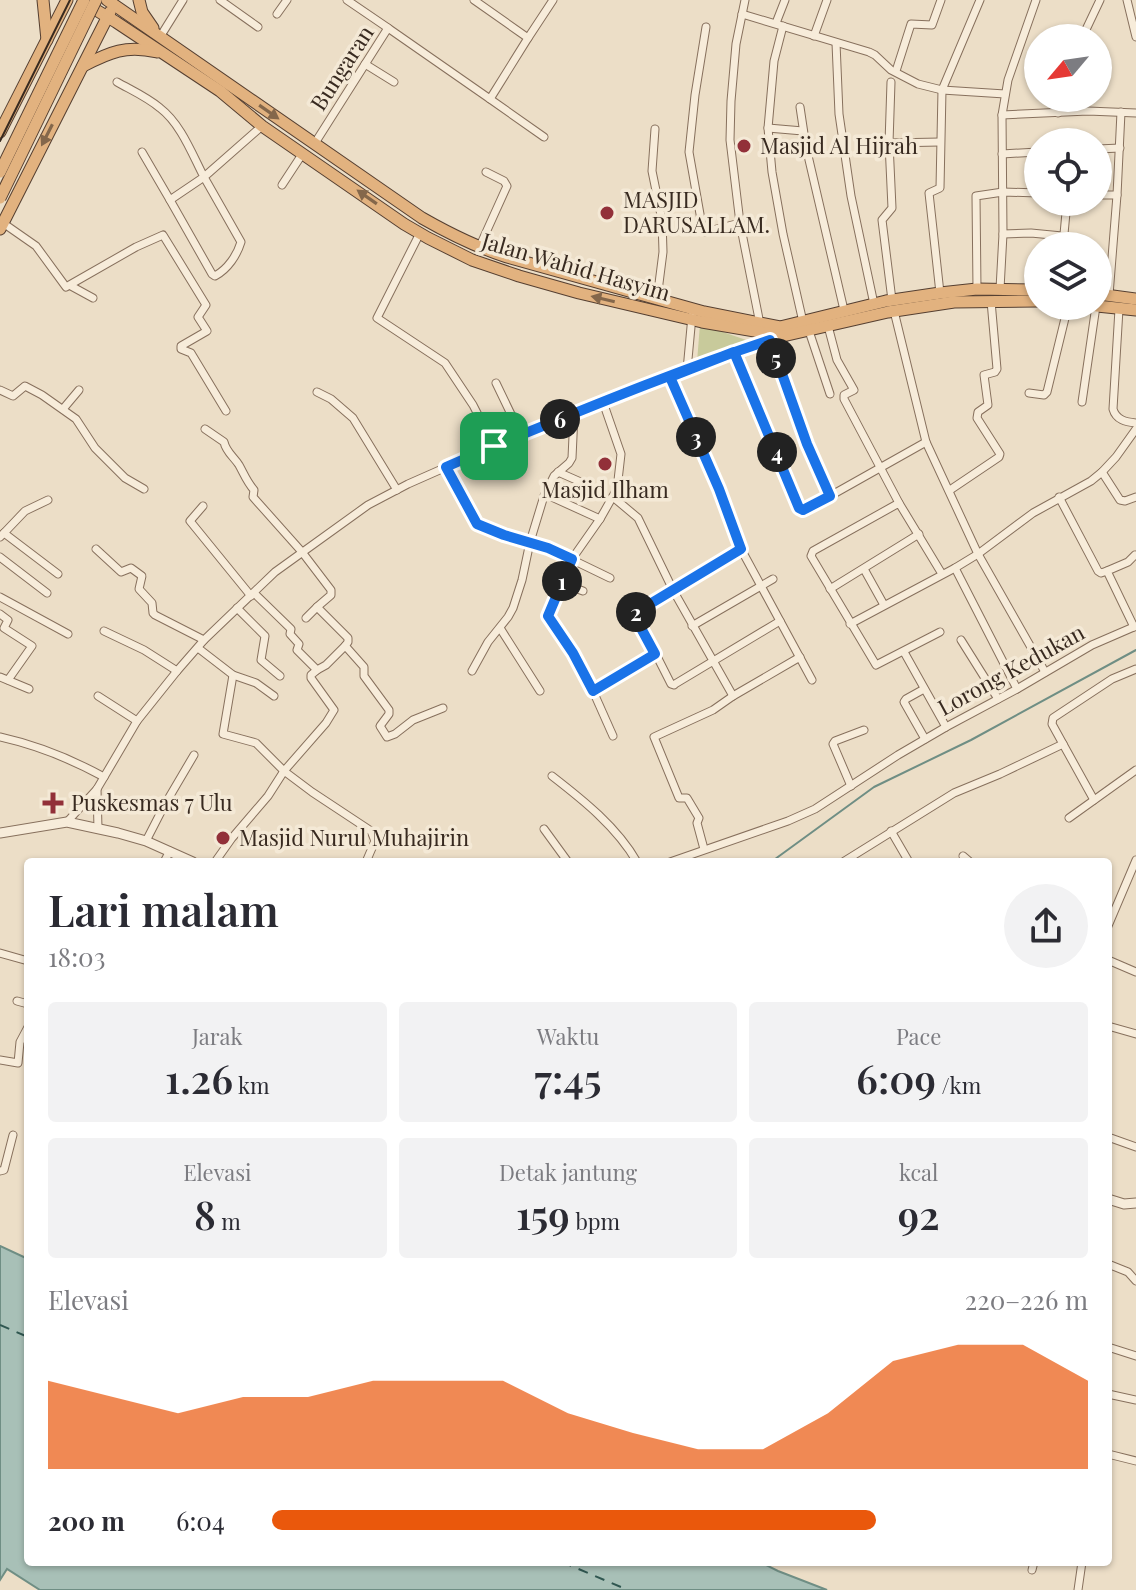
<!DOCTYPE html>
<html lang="id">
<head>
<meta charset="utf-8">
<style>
	:root { --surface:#fff; --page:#f2f2f3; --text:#2b2b33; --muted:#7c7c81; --accent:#ea580c }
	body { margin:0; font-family:"Playfair Display",serif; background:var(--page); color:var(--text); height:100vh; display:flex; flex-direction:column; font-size:30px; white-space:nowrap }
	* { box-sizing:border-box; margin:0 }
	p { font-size:26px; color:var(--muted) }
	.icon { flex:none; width:44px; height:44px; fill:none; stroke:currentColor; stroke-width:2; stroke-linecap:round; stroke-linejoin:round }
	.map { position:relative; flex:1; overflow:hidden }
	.drawer { position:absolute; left:24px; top:858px; width:1088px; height:708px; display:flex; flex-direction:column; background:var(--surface); border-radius:8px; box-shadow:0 2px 6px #0004 }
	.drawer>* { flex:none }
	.needle { width:52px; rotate:241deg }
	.buttons { position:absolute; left:1024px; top:24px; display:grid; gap:16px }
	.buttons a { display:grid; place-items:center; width:88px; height:88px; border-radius:50%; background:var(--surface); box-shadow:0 2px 6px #0004; font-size:40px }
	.pin { position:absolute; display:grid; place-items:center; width:68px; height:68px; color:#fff; margin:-34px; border-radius:16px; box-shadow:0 4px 12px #0006 }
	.km { position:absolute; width:40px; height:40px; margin:-20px; border-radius:50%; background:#222; color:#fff; font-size:22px; line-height:40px; text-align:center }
	.round { display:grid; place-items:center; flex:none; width:84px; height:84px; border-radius:42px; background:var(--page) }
	.overview { display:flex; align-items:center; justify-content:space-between; height:136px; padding:0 24px }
	h1 { font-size:44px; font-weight:600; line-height:60px }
	.figures { display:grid; grid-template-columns:repeat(3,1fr); gap:12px; height:136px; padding:8px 24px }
	.figures div { display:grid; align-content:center; border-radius:8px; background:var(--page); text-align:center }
	.figures b { font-size:40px; font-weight:600 }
	.figures small { font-size:22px; font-weight:400 }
	.figures p { font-size:22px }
	.chart { height:224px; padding:16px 24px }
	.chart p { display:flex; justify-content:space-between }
	.chart svg { width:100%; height:144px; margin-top:8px; fill:var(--accent); opacity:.7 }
	ul { padding:0 24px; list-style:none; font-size:26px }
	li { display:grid; grid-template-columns:128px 96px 1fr; align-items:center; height:60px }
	li i { height:20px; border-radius:10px; background:var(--accent) }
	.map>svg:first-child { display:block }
	.green { fill:#c8ca9b }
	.water { fill:#a8c0b7; stroke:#6f8e84; stroke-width:2 }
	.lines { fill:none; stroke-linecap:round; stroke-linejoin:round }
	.stream { stroke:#6f8e84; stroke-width:2 }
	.ferry { stroke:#305751; stroke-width:2; stroke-dasharray:10 8; stroke-linecap:butt }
	.minor-casing { stroke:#87705d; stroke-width:9 }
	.tertiary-casing { stroke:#87705d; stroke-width:11 }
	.trunk-casing { stroke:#553f31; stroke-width:13 }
	.minor { stroke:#f7ecda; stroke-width:7 }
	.tertiary { stroke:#f7ecda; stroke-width:9 }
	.trunk { stroke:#e2b27f; stroke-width:11 }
	.tram { stroke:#382a20; stroke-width:2 }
	.trunk-bridge-casing { stroke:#553f31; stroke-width:13; stroke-linecap:butt }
	.trunk-bridge { stroke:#e2b27f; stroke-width:11 }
	.oneway { fill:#84674b }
	.route-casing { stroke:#fff; stroke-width:16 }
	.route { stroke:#1a73e8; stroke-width:10 }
	.poi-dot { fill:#923039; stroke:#f4e9d6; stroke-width:3 }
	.labels { text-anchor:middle; stroke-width:7; stroke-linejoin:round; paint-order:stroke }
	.street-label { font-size:22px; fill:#382a20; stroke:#f4e9d6 }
	.poi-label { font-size:22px; fill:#382a20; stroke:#f4e9d6; text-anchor:start }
</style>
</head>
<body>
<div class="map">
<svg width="1136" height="1590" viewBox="0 0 1136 1590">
	<rect width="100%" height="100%" fill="#ecdec7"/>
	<!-- green -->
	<polygon class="green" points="700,324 749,341 697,362"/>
	<!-- water -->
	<polygon class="water" points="0,1246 28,1259 28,1562 760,1562 778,1571 827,1590 40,1590 7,1569 0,1580"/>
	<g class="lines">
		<!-- stream -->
		<polyline class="stream" points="771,862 874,787 971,740 1136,650"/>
		<!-- ferry -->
		<g class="ferry">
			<polyline points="0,1325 28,1337"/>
			<polyline points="562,1562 628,1590"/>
		</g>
		<!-- minor casing -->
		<g class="minor-casing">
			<g id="minor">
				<polyline points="220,0 258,27"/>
				<polyline points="347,0 388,28"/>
				<polyline points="745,0 736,44 731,101 730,140 740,223 760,324"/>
				<polyline points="1127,0 1136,37"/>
				<polyline points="277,14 287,0"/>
				<polyline points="742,14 869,52 875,55 891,70 918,84 942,90 1005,94"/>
				<polyline points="776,23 785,0"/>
				<polyline points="783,26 774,61 768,128 772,172 783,234 803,322"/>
				<polyline points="706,27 695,95 689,152 703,231 705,232 740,223"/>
				<polyline points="814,36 827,0"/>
				<polyline points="160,37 183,0"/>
				<polyline points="528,38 553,0"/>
				<polyline points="1082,38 1100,0"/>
				<polyline points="836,43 839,114 851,196 874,304"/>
				<polyline points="365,64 394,82"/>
				<polyline points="896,71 911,24 932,25 941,0"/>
				<path d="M117,82C131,90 147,97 160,108C181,124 192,154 204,177L170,200L142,152"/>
				<polyline points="891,82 889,143 892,208 882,220 892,300"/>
				<polyline points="490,99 544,137"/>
				<polyline points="800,107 806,147 844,310"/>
				<polyline points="1058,113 1059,98"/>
				<polyline points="1002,115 1088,111 1136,113"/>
				<polyline points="768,128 803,131"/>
				<polyline points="655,129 652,171 662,220 663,252 657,299"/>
				<polyline points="315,143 388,28 490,99 528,38 474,0"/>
				<polyline points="889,143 940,142"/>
				<polyline points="1098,149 1120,148"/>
				<polyline points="1002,154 1038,152"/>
				<polyline points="282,185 303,153"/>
				<polyline points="1098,195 1117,195 1109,295"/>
				<polyline points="1117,195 1121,112"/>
				<path d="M170,200L212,274L215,276C228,269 237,255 241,242L204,177L262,126"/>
				<polyline points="3,223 36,246 66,287 136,247 163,235 206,305 198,317 207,331 181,346 181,349 191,353 226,411"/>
				<polyline points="420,233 377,318 445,363 473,405 494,446"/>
				<polyline points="1003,234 1031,233 1062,236 1064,234 1067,202"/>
				<polyline points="479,248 507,186 504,181 486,172"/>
				<polyline points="71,286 93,298"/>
				<polyline points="977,289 976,196 1003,192 1038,193"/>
				<polyline points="1000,289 1003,234 1002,115 1008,80 1036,0"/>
				<polyline points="940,293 929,193 940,188 942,90 980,0"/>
				<path d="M1119,309L1113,409C1116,420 1126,422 1136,423"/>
				<polyline points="894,311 926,442 978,554 1045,672"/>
				<polyline points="828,326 837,360 854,390 844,395 844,399 899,503"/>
				<polyline points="809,331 830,394"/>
				<polyline points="770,340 807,444 830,496"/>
				<polyline points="734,352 801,510 830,496 926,442"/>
				<polyline points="687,370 692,316"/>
				<polyline points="670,377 719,489 741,549 812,680"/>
				<polyline points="496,383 521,435"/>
				<polyline points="0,390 13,396 25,386 42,395 76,419 95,448 125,478 144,489"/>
				<polyline points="317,392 331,399 353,418 397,490"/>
				<polyline points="1029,393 1044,395 1047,392 1068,306"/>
				<polyline points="603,402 621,454 617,489 600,519 572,559 548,616 573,653 593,691 655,654"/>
				<polyline points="1082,402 1096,306"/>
				<polyline points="63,409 79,390"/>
				<path d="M205,429L224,442C226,452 234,457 239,465C244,474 247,482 254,490L253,497L302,552L331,590V595L317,607L348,638V642L345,646"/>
				<polyline points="446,467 466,507 480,526 548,548 610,578"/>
				<polyline points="558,472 583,483"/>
				<polyline points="1102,472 1120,500 1125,501 1136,497"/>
				<polyline points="950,490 999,457 1000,454 977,418 978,412 988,405 984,375 995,372 997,369 991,301"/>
				<polyline points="545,494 600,519"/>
				<polyline points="613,497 638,518 673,590 741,549"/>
				<polyline points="1059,497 1098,571 1101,573 1107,571"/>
				<polyline points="203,506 190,521 251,596"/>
				<polyline points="4,533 25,511 48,500"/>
				<polyline points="0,537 4,533 58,574"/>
				<polyline points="96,549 121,572 131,568 142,576 139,589 152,603 153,613 155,615 204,640"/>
				<polyline points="0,557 47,593"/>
				<polyline points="955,568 1017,689"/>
				<polyline points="864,569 884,605"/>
				<polyline points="561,583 583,591"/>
				<polyline points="830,589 919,534"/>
				<polyline points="0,597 68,634"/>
				<polyline points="237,608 265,636 261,660 280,676"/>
				<polyline points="0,614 8,620 4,628 32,646 8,680"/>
				<polyline points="306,618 317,607"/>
				<polyline points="850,624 955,568 978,554 1033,513 1091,481 1102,472 1116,457 1136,429"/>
				<polyline points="692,626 773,579"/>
				<polyline points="1134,627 1107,571 1128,562 1135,555"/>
				<polyline points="500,628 540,691"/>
				<polyline points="104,631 144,650 177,671"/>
				<polyline points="940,632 876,665 811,556 813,551 899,503 942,574"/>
				<polyline points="961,640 998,699"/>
				<polyline points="198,648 233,675 223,734 256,743 284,771 312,792 371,831 375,841 366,862"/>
				<polyline points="904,652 946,727"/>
				<polyline points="317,670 326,665 345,646 348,649 364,667 364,676 389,710 389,714 380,726 387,737 395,734 413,720 443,708"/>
				<polyline points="472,671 488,642 508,617 513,608 522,580 530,542 544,496 554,476 569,463 572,458 574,414"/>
				<polyline points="233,675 256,683 274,696"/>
				<polyline points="0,677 29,689"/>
				<polyline points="924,689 906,699 904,702 925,739"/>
				<polyline points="593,691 613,736"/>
				<polyline points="98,696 137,721"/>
				<polyline points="733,696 673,590 635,613 671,684 674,685 675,684 780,621"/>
				<path d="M0,737C36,745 71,759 104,777"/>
				<polyline points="1063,744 1052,724 1053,718 1112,679 1136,669"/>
				<path d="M552,776C583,800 617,827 637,862"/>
				<polyline points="851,786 833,744 835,741 864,730"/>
				<polyline points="97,789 98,829"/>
				<polyline points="1069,818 1136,770"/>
				<polyline points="67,822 97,789 137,721 177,671 204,640 275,572 368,505 408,484 494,446 734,352 779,337"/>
				<polyline points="544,829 568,862"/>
				<polyline points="891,831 909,862"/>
				<polyline points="146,841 164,806 194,755"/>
				<polyline points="704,849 697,823 699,818 687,798 679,798 654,737 713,710 733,696 800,657"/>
				<polyline points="963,856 970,862"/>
				<polyline points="164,862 170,851"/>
				<polyline points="215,862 232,838 268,796 284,771 326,723 334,710 311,678 311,675 317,670 297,650 299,644 290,634 291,629 254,593"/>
				<polyline points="670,862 788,821 815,809 898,755 946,727 1017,689 1092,645 1136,626"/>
				<polyline points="843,862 954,793 1000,774 1063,744 1094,800"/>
				<polyline points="1108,926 1136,860"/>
				<polyline points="0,953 28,961"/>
				<polyline points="1108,960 1136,972"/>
				<polyline points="17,1001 28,1004"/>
				<polyline points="1108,1026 1136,1034"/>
				<polyline points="0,1060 18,1063 20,1042 28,1027"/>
				<polyline points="1108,1137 1136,1147"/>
				<polyline points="0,1171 4,1170 13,1135"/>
				<polyline points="1108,1264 1128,1272 1136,1281"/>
				<polyline points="1108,1347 1136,1356"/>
				<polyline points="1108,1394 1136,1400"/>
				<polyline points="1108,1454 1136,1461"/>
				<polyline points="1032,1570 1034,1562"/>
				<polyline points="1078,1590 1082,1562"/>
			</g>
		</g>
		<!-- tertiary casing -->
		<g class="tertiary-casing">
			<g id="tertiary">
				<polyline points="0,833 67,822 118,833 146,841 193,862"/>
				<polyline points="1108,1199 1124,1204 1136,1203"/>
			</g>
		</g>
		<!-- trunk casing -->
		<g class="trunk-casing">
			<g id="trunk">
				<polyline points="43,0 47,40"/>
				<path d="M107,0L422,218C450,234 476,247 507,257L704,312L780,327L886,301L940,293L977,289L1038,290"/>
				<polyline points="139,0 142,12 153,28"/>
				<polyline points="86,4 116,22 220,91 262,126 404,224 428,238 472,260 519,276 579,293 702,322 783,336 888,312 954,302 1038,301"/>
				<path d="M83,66C110,52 126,45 157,52"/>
				<polyline points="0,132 67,0"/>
				<polyline points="0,229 110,12"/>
				<polyline points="1098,294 1136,299"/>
				<polyline points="1097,306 1136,310"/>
			</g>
		</g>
		<!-- minor -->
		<use href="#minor" class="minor"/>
		<!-- tertiary -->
		<use href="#tertiary" class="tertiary"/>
		<!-- trunk -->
		<use href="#trunk" class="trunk"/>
		<!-- tram -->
		<polyline class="tram" points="0,141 70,0"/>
		<!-- trunk-bridge casing -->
		<g class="trunk-bridge-casing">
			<g id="trunk-bridge">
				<polyline points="0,172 84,0"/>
				<polyline points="0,198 96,0"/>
			</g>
		</g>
		<!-- trunk-bridge -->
		<use href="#trunk-bridge" class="trunk-bridge"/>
	</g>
	<!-- one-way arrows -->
	<defs><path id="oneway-solid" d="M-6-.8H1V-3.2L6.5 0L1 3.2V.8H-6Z" transform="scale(2)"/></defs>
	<g class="oneway">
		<use href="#oneway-solid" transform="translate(269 112) rotate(35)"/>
		<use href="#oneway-solid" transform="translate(47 135) rotate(117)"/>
		<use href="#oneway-solid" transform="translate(367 197) rotate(-145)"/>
		<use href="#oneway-solid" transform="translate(603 299) rotate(-167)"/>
	</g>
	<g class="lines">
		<!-- route casing -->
		<g class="route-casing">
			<path id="route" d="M494,446L446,467L477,524L504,535L548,548L572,559L548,616L573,653L593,691L655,654L635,617V613L741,549L719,489L670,377L734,352L799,508L803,510L830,496L807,444L770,340C676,371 585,409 494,446"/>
		</g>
		<!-- route -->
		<use href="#route" class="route"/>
	</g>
	<!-- markers -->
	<g class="poi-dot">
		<circle cx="744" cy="146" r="8"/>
		<circle cx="607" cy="213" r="8"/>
		<circle cx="605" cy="464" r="8"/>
		<path d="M49 791h8v8h8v8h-8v8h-8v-8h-8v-8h8z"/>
		<circle cx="223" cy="838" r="8"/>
	</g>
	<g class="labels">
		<!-- street labels -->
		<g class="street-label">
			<text transform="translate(342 68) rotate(-57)" y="8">Bungaran</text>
			<text transform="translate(576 267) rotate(16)" y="8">Jalan Wahid Hasyim</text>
			<text transform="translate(1011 670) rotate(-29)" y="8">Lorong Kedukan</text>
		</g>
		<!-- poi labels -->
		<g class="poi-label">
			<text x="760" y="154">Masjid Al Hijrah</text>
			<text x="623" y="208">MASJID<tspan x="623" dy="25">DARUSALLAM.</tspan></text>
			<text x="605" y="498" text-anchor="middle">Masjid Ilham</text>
			<text x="71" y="811">Puskesmas 7 Ulu</text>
			<text x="239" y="846">Masjid Nurul Muhajirin</text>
		</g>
	</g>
</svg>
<div class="buttons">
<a><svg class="needle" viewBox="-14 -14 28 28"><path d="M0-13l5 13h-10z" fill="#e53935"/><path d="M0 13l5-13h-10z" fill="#7c7c81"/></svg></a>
<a><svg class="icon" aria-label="locate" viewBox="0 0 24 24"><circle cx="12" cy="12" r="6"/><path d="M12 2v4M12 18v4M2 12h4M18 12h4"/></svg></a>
<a><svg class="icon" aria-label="layers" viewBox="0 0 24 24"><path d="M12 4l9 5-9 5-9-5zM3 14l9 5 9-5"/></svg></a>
</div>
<div class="pin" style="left:494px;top:446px;background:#1e9e55"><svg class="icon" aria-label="arrive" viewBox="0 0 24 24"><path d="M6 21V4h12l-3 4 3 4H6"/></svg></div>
<b class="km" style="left:562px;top:581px">1</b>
<b class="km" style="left:636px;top:612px">2</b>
<b class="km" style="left:696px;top:437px">3</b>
<b class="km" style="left:777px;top:452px">4</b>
<b class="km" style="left:776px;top:358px">5</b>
<b class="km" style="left:560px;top:419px">6</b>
<section class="drawer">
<div class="overview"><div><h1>Lari malam</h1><p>18:03</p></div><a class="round"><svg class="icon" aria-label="share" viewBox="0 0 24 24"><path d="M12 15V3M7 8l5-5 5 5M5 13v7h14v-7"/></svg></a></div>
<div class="figures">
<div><p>Jarak</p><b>1.26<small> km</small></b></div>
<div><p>Waktu</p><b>7:45</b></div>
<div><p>Pace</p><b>6:09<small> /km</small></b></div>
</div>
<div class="figures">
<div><p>Elevasi</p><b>8<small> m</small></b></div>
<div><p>Detak jantung</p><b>159<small> bpm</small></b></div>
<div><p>kcal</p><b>92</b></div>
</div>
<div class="chart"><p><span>Elevasi</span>220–226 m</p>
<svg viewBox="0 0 160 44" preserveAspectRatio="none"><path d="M0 44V17L10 22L20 27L30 22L40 22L50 17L60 17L70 17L80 27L90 33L100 38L110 38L120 27L130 11L140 6L150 6L160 17V44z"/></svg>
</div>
<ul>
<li><b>200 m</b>6:04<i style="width:74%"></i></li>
</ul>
</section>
</div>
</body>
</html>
